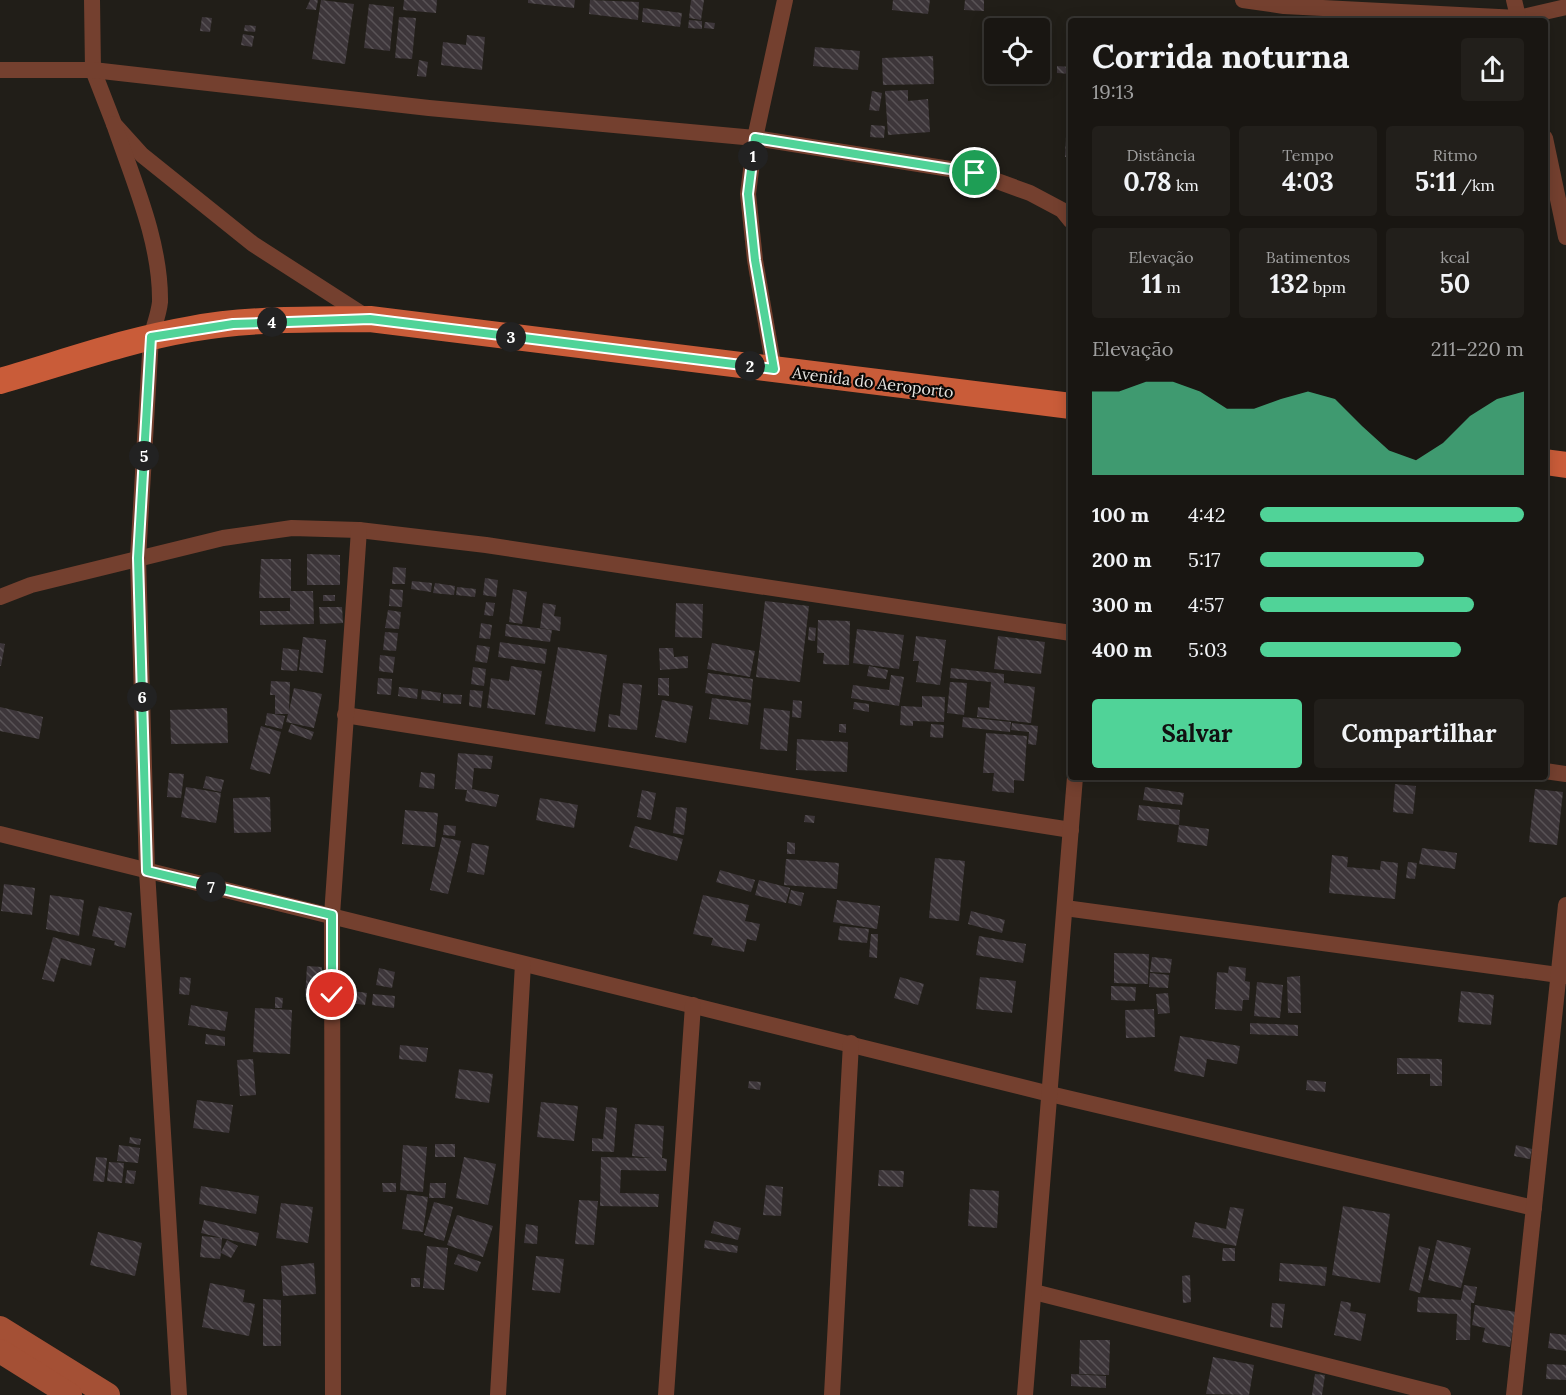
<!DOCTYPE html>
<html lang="pt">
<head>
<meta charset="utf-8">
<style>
	:root { --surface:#191612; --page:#221f1b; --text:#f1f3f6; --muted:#9f9f9f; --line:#373532; --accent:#50d398 }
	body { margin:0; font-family:Lora,serif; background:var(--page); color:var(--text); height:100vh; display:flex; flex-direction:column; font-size:22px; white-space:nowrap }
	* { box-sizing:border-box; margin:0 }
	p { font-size:20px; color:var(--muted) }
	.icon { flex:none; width:33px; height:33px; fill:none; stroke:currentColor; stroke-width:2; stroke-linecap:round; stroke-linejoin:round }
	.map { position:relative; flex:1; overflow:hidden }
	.side { position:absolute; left:1068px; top:18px; width:480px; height:762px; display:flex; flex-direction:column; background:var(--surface); border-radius:6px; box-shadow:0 3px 15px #0003,0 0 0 2px var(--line) }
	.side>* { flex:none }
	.tools { position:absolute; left:984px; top:18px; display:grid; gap:12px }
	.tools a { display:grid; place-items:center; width:66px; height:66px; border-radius:6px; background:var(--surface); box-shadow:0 3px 15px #0003,0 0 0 2px var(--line); font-size:30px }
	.pin { position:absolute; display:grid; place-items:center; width:51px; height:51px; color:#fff; margin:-26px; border:3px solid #fff; border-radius:50%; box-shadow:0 2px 6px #0007 }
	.km { position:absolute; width:30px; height:30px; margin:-15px; border-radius:50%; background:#222; color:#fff; font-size:16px; line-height:30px; text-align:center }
	.round { display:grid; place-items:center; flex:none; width:63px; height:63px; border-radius:6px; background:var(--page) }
	.headline { display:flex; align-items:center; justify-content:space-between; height:102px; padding:0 24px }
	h1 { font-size:33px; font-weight:700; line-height:45px }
	.figures { display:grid; grid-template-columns:repeat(3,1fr); gap:9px; height:102px; padding:6px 24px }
	.figures div { display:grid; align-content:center; border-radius:6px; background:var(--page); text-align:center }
	.figures b { font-size:26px; font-weight:700 }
	.figures small { font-size:16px; font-weight:400 }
	.figures p { font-size:16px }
	.chart { height:168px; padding:12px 24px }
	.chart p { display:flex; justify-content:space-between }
	.chart svg { width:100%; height:108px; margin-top:6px; fill:var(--accent); opacity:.7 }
	.primary-button { display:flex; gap:12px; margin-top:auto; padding:12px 24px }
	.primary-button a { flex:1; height:69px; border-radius:6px; background:var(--accent); color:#111; font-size:24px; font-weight:700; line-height:69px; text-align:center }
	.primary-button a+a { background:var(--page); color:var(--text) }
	ul { padding:0 24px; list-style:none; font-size:20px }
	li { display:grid; grid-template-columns:96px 72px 1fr; align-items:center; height:45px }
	li i { height:15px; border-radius:8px; background:var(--accent) }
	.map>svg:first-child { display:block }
	.building { fill:url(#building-back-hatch) }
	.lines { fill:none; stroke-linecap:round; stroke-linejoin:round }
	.street { stroke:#74402f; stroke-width:16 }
	.secondary { stroke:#a45035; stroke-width:24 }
	.primary { stroke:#c95c39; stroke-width:26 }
	.route-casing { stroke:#fff; stroke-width:12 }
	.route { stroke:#50d398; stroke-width:8 }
	.labels { text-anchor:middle; stroke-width:4.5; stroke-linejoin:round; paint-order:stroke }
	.street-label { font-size:16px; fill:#e4e2de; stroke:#0a0806 }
</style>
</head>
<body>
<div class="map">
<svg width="1566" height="1395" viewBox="0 0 1566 1395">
	<defs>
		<pattern id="building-back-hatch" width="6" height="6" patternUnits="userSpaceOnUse" patternTransform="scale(1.5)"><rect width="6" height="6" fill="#3d363a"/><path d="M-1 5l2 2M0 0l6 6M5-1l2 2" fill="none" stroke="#595356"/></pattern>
	</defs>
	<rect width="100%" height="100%" fill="#211e18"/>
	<!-- building -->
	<g class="building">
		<polygon points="310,0 318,0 316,10 306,9"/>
		<polygon points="321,0 354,4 345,64 312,59"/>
		<polygon points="404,0 437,0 436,13 403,10"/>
		<polygon points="528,0 575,0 574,8 528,3"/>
		<polygon points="590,0 639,2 638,20 589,14"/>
		<polygon points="691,0 704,0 701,20 689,18"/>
		<polygon points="893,0 930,0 928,14 892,10"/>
		<polygon points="965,0 984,0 984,11 964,10"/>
		<polygon points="369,4 394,7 390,51 364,48"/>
		<polygon points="643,8 682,13 680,27 642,22"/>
		<polygon points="202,17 212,18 210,32 200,31"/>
		<polygon points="399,17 416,18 412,59 395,58"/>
		<polygon points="689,20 702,21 702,29 688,28"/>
		<polygon points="705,22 715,23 714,29 704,28"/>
		<polygon points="245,25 256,26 255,32 244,31"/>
		<polygon points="243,34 254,36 252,47 241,45"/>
		<polygon points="467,35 485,37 482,70 441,65 443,42 466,45"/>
		<polygon points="815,47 860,51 858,70 813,66"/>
		<polygon points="933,56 934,84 883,85 882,58"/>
		<polygon points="419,60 428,62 426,77 417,76"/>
		<polygon points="1057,66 1071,67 1071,74 1057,73"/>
		<polygon points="908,90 908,101 928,99 930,132 888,135 885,91"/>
		<polygon points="872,91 882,93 879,111 869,110"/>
		<polygon points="871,125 885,126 884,138 870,137"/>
		<polygon points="1066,137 1071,138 1071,157 1065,157"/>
		<polygon points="307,554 340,555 340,585 307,585"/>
		<polygon points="261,559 291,559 291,591 313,591 314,624 260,625 260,611 290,611 290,598 259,598"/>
		<polygon points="393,567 406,568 405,584 392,584"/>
		<polygon points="485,578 498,580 496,597 483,595"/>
		<polygon points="412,581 432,583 431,592 411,589"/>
		<polygon points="435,583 455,586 454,595 433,593"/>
		<polygon points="457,587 476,589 475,597 456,595"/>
		<polygon points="390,589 403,590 402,607 389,606"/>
		<polygon points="513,589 527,592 522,624 509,622"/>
		<rect x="323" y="595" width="12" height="6"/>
		<polygon points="765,601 809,606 800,682 756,677"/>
		<polygon points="486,602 495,603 493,616 484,615"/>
		<polygon points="543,603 556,605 554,616 561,617 560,631 540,628"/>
		<polygon points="676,603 703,604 702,638 675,637"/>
		<polygon points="319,607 342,607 343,623 320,624"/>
		<polygon points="388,610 401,612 399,629 385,628"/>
		<polygon points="818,620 850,621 849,665 823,664 824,653 817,653"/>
		<polygon points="481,623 492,625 490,639 479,638"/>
		<polygon points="506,624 552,630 550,642 505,636"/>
		<polygon points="809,627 816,628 815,641 808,640"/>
		<polygon points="857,629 904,635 899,669 853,663"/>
		<polygon points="385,632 398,633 396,651 383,650"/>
		<polygon points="916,636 946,640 940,685 916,682 919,661 913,661"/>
		<polygon points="998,636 1045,642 1041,674 994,669"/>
		<polygon points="303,637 326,640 323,673 299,670"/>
		<polygon points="500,642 547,649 545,664 498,657"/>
		<polygon points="0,643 5,644 1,666 0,666"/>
		<polygon points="712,643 755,651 750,677 707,669"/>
		<polygon points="477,645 490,647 487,663 475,661"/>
		<polygon points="558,647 607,655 595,732 545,724"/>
		<polygon points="283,648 299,650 297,671 281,670"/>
		<polygon points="659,648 673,648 674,657 688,656 688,668 660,670"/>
		<polygon points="380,655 395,657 393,673 379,671"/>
		<polygon points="511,666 542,671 535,715 487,708 491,678 509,681"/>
		<polygon points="869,666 888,670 886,679 867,676"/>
		<polygon points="473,667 486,669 484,686 471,684"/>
		<polygon points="951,668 1004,674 1004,683 1035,687 1031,723 977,717 978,707 989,708 991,682 950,678"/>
		<polygon points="708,673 753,679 751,700 705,693"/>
		<polygon points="891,675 904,677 899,706 851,698 853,685 889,690"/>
		<polygon points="378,678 392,679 391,695 377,694"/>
		<polygon points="658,678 669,678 669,696 658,695"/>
		<polygon points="271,681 290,682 289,711 294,688 322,694 314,728 286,722 288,714 275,714 275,695 270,695"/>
		<polygon points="950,682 967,683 964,715 947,713"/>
		<polygon points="623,683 642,685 637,730 608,727 609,714 620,716"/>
		<polygon points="399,687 418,689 417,699 398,696"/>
		<polygon points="422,690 441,693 440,701 421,699"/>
		<polygon points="470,690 483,691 481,708 469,706"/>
		<polygon points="443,694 462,695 461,704 443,703"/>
		<polygon points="922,696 945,697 944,722 913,721 913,726 900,725 901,706 922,707"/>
		<polygon points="712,698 751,703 748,725 709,719"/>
		<polygon points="662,700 693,706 686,743 655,737"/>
		<polygon points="793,700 802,701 801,718 792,717"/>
		<polygon points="854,702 869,704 869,712 853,709"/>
		<polygon points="0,707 43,717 39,739 0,731"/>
		<polygon points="227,708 228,743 171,744 170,710"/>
		<polygon points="764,708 790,711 787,751 760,749"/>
		<polygon points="267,713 285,716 282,729 265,725"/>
		<polygon points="963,717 1011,722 1010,732 962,727"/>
		<polygon points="1012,723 1038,726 1036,745 1028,744 1029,732 1011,730"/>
		<polygon points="291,724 314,732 311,740 288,732"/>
		<polygon points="839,724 846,724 846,733 839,732"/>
		<polygon points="931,724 944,725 943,738 930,737"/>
		<polygon points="261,726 281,732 270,774 250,769"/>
		<polygon points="986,733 1027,736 1024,781 1014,780 1014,793 992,791 994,773 983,773"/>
		<polygon points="797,739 848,742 847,772 796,770"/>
		<polygon points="458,753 493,756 491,769 474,768 472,789 499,795 496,807 465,801 467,790 455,789"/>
		<polygon points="421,772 435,774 434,789 419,787"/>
		<polygon points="169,773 184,774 181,798 167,797"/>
		<polygon points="206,776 224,780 221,792 203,788"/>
		<polygon points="1395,784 1416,786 1413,814 1393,812"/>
		<polygon points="186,787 221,793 216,823 181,817"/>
		<polygon points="1145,787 1184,793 1182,805 1143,800"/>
		<polygon points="1535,789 1563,792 1557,845 1529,842"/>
		<polygon points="642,790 656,793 651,820 637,817"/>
		<polygon points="270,797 271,832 234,833 233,798"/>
		<polygon points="540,798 578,805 574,828 536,820"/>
		<polygon points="1139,805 1180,810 1179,825 1137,820"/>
		<polygon points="676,807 687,808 684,835 673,833"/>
		<polygon points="405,810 438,813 435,847 402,844"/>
		<polygon points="805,815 815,816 814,823 804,822"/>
		<polygon points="444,825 456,826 455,836 443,835"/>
		<polygon points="1179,825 1209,829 1207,846 1177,842"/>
		<polygon points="635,826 683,839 677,861 629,847"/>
		<polygon points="442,837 461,841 448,894 430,890"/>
		<polygon points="787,842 795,843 795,854 787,854"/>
		<polygon points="472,843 489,846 484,875 467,872"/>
		<polygon points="1422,848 1457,853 1455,869 1419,864"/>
		<polygon points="1332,855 1348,857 1347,867 1380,870 1381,861 1398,863 1395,899 1329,893"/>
		<polygon points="935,858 965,861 959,921 929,918"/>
		<polygon points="786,859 839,863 837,889 784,885"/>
		<polygon points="1408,862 1417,863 1415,879 1406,878"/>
		<polygon points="720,870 755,880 751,892 716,882"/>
		<polygon points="759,880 790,888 786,903 755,895"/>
		<polygon points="4,884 35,888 32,915 1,911"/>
		<polygon points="791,890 804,893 801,906 788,903"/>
		<polygon points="50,895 84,900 79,936 46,929"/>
		<polygon points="703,895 749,905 745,921 760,924 756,941 747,939 744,952 711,945 713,938 693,934"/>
		<polygon points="837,900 880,906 877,929 833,922"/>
		<polygon points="99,906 132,913 125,948 114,945 115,941 92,936"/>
		<polygon points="971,911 1005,920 1002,933 968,924"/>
		<polygon points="840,926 869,929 867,943 838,940"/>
		<polygon points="871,934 878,934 877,958 869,957"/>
		<polygon points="979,936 1026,944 1023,963 976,955"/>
		<polygon points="53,937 95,949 91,966 61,958 54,982 42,979"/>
		<polygon points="1114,953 1149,954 1148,984 1114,983"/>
		<polygon points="1152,957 1172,959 1170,973 1150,972"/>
		<polygon points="307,966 322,967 321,997 305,997"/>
		<polygon points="1229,966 1246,968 1245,981 1250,982 1249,1000 1243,1000 1242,1011 1215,1009 1217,972 1228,973"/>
		<polygon points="379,968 395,972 392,988 376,985"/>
		<polygon points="1150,973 1169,975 1168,988 1149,987"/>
		<polygon points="1300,976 1301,1013 1288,1013 1287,977"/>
		<polygon points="180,977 191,978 189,995 179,994"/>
		<polygon points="900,977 924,984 918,1005 894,998"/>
		<polygon points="980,977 1016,981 1012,1013 976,1009"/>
		<polygon points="1257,982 1283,985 1280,1018 1254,1016"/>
		<polygon points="1111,986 1136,987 1135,1001 1111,1000"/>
		<polygon points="353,991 367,993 365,1005 351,1003"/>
		<polygon points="1461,991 1494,995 1491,1025 1458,1022"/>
		<polygon points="1168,993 1170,1013 1158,1014 1156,994"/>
		<polygon points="373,994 395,996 394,1008 372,1005"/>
		<polygon points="275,997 283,998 282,1008 275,1008"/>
		<polygon points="191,1005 228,1012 225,1031 188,1025"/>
		<polygon points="255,1008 292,1010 290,1054 253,1052"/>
		<polygon points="1154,1009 1155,1037 1126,1038 1125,1010"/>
		<polygon points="1250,1023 1298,1025 1298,1036 1250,1034"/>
		<polygon points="206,1034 225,1037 225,1046 205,1044"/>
		<polygon points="1180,1036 1240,1046 1237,1064 1207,1059 1204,1077 1174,1071"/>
		<polygon points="400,1045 428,1048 426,1062 399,1059"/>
		<polygon points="1397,1058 1442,1059 1442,1086 1430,1086 1430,1074 1397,1074"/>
		<polygon points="253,1059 256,1095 240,1096 237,1060"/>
		<polygon points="459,1069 493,1074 489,1103 455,1098"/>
		<polygon points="1307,1080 1326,1082 1325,1092 1306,1090"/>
		<polygon points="749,1081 761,1082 760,1090 748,1088"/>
		<polygon points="197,1100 233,1105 229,1133 193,1128"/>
		<polygon points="541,1102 578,1106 574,1141 537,1137"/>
		<polygon points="606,1107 617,1108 614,1152 592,1151 592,1138 603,1139"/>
		<polygon points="635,1124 664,1126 662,1158 667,1159 666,1171 621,1170 620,1193 659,1194 658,1207 600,1206 601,1157 652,1158 632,1156"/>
		<polygon points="130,1137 141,1139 140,1145 129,1143"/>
		<rect x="435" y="1144" width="20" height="13"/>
		<polygon points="119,1145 140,1148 138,1163 117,1161"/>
		<polygon points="403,1145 427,1147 423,1192 400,1190"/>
		<polygon points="1516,1145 1532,1149 1530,1159 1514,1156"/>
		<polygon points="96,1157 107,1158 104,1182 93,1181"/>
		<polygon points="464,1157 496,1164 488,1205 456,1198"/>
		<polygon points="109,1162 124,1163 122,1183 107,1181"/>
		<polygon points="127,1170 136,1171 134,1184 125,1183"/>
		<polygon points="879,1170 904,1171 903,1187 878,1186"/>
		<polygon points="382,1183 396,1183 396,1192 383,1192"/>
		<polygon points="430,1183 446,1183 445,1198 429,1198"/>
		<polygon points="766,1185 783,1187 781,1216 763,1215"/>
		<polygon points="201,1186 259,1196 256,1214 199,1204"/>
		<polygon points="970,1189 999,1191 997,1228 968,1226"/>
		<polygon points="407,1194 428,1197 423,1232 402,1229"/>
		<polygon points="579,1200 598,1201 594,1245 575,1244"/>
		<polygon points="434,1202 453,1207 444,1241 424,1235"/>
		<polygon points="281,1203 313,1207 308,1243 276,1238"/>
		<polygon points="1343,1206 1390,1214 1380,1283 1332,1275"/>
		<polygon points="1230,1207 1244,1209 1236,1246 1192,1237 1195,1222 1226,1229"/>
		<polygon points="457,1215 493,1226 483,1257 447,1245"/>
		<polygon points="204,1220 259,1233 256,1246 222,1238 221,1252 227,1240 238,1246 231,1258 221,1253 220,1259 200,1257 202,1236 222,1238 201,1233"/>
		<polygon points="714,1221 741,1228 738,1240 711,1233"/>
		<polygon points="526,1224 538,1226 537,1244 524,1243"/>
		<polygon points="98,1232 142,1243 135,1276 90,1265"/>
		<polygon points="705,1240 738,1246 737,1253 704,1248"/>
		<polygon points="1437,1240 1471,1248 1461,1288 1428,1280"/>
		<polygon points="427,1246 448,1248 444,1290 423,1288"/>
		<polygon points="1419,1246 1430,1249 1420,1293 1409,1290"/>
		<polygon points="1223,1248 1235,1248 1235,1261 1222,1261"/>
		<polygon points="458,1254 481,1262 477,1272 454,1264"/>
		<polygon points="536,1256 564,1259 560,1293 532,1290"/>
		<polygon points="314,1263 316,1294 283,1296 281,1266"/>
		<polygon points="1280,1263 1327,1267 1325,1286 1279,1281"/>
		<polygon points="1190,1275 1191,1302 1183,1303 1182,1276"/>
		<rect x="411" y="1278" width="9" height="9"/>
		<polygon points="210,1283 245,1290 243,1302 255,1304 249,1336 202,1327"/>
		<polygon points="1464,1285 1477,1287 1474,1303 1471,1303 1470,1340 1456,1340 1457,1314 1417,1312 1418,1297 1461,1300"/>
		<polygon points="263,1299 281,1300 281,1346 263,1346"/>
		<polygon points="1341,1301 1351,1303 1350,1311 1366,1314 1361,1341 1334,1335"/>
		<polygon points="1272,1303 1285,1304 1282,1328 1270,1327"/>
		<polygon points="1475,1305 1516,1312 1510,1347 1482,1342 1485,1328 1472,1325"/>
		<polygon points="1550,1333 1566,1335 1566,1351 1548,1348"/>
		<polygon points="1080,1340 1110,1340 1109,1375 1079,1374"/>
		<polygon points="1213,1357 1254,1365 1249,1395 1206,1394"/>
		<polygon points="1547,1364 1566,1365 1566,1380 1546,1379"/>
		<polygon points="1071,1374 1106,1376 1106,1388 1071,1386"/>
		<polygon points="1315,1374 1325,1375 1322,1395 1312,1395"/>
	</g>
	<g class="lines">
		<!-- street -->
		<g class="street">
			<polyline points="92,0 93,70 114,124 142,155 253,244 368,318"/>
			<polyline points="1243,0 1284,6 1518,18 1566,7"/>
			<polyline points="1514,0 1519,21"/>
			<polyline points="0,70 93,70 429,108 755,138 975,173 1030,193 1062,210 1071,221"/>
			<path d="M114,124C133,180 161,242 160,302C159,313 154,326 151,337L138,558L147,871L179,1395"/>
			<polyline points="1545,138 1566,237"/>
			<polyline points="774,369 755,260 748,194 755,138 785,0"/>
			<polyline points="0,597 31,585 223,538 292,528 359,530 486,545 1071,633"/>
			<polyline points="345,715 1071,830"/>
			<polyline points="1545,771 1566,774"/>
			<polyline points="0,834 1050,1094 1534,1208"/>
			<polyline points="1065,908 1566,976"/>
			<polyline points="1034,1292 1443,1395"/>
			<polyline points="333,1395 332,915 359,530"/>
			<polyline points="498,1395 523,964"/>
			<polyline points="666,1395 693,1005"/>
			<polyline points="832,1395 851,1043"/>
			<polyline points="1025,1395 1075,777"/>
			<polyline points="1514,1395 1566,905"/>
		</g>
		<!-- secondary -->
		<g class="secondary">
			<polyline points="0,1328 108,1395"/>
			<polyline points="0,1351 70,1395"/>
		</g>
		<!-- primary -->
		<g class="primary">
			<path d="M0,381C63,363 126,340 191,329C249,318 311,320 370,319L1071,406"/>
			<polyline points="1545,462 1566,465"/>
		</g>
	</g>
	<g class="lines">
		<!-- route casing -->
		<g class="route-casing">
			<polyline id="route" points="332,995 332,915 147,871 138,558 151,337 233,324 370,319 774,369 755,260 748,194 755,138 975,173"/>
		</g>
		<!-- route -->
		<use href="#route" class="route"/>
	</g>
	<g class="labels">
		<!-- street labels -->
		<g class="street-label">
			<text transform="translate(873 382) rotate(7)" y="6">Avenida do Aeroporto</text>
		</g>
	</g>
</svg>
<div class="tools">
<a><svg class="icon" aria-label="locate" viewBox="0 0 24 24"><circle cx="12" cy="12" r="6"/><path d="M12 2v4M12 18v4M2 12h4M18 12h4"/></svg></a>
</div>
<div class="pin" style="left:975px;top:173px;background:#1e9e55"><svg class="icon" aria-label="arrive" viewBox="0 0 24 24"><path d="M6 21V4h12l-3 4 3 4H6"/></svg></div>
<div class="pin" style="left:332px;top:995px;background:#d93025"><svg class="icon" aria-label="check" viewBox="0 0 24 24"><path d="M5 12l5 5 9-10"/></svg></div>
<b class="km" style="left:753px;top:156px">1</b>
<b class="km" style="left:750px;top:366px">2</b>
<b class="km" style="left:511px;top:337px">3</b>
<b class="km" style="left:272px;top:322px">4</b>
<b class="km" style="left:144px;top:456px">5</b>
<b class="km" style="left:142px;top:697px">6</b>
<b class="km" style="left:211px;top:887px">7</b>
<section class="side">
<div class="headline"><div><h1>Corrida noturna</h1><p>19:13</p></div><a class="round"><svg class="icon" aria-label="share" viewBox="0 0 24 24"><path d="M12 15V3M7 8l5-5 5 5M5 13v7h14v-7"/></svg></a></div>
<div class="figures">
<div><p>Distância</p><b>0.78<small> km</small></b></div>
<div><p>Tempo</p><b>4:03</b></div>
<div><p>Ritmo</p><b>5:11<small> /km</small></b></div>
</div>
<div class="figures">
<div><p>Elevação</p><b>11<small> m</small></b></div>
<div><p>Batimentos</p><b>132<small> bpm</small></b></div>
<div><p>kcal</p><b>50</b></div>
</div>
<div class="chart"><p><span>Elevação</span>211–220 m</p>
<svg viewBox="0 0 160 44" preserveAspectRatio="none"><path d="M0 44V10L10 10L20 6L30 6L40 10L50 17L60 17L70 13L80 10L90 13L100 24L110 34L120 38L130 31L140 20L150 13L160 10V44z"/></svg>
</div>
<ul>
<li><b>100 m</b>4:42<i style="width:100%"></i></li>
<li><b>200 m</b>5:17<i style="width:62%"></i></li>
<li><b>300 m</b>4:57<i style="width:81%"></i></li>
<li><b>400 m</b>5:03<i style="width:76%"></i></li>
</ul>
<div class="primary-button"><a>Salvar</a><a>Compartilhar</a></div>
</section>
</div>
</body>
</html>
